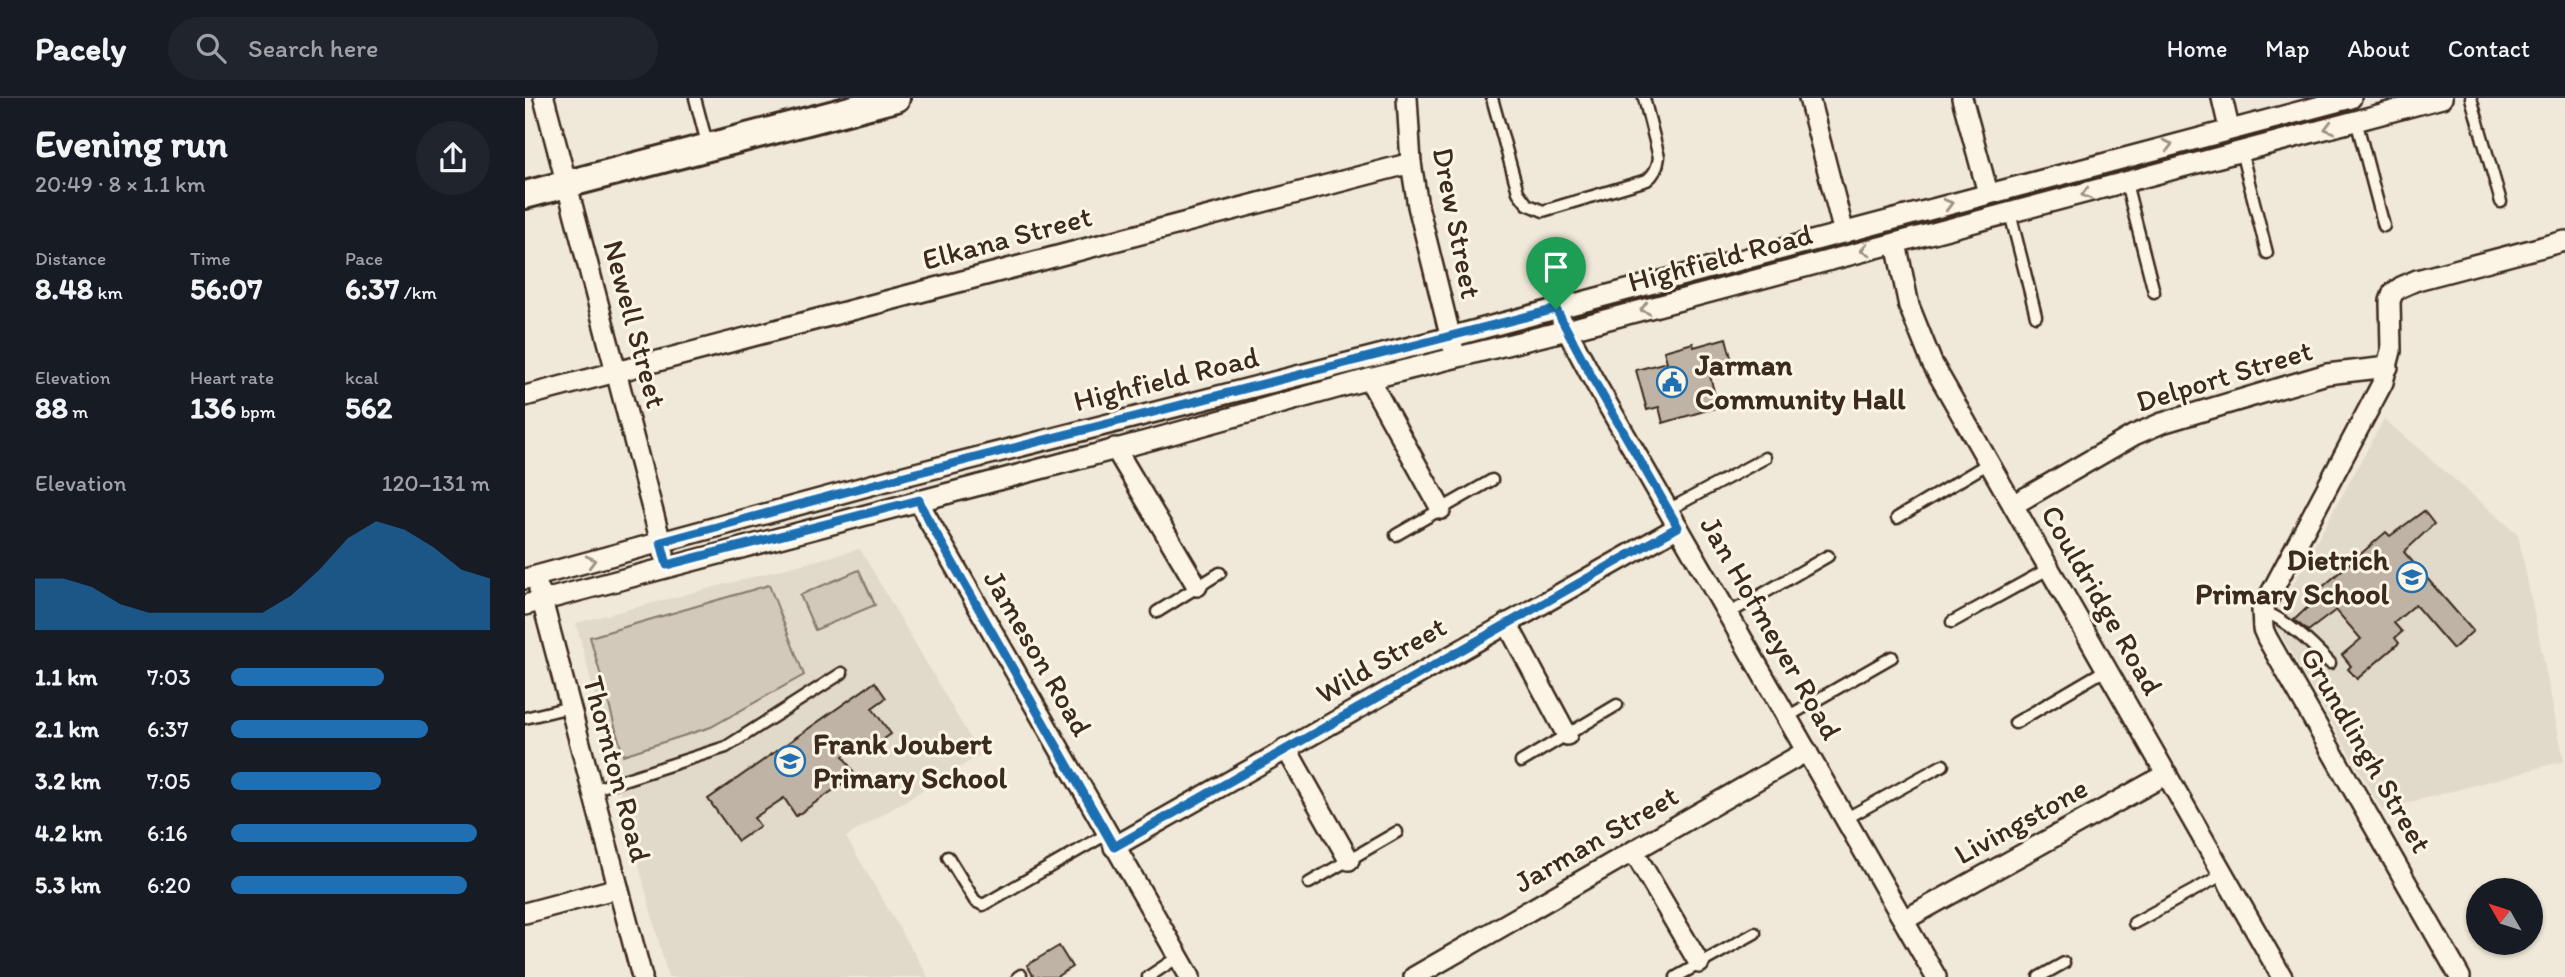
<!DOCTYPE html>
<html lang="en">
<head>
<meta charset="utf-8">
<style>
	:root { --surface:#171b24; --page:#20242c; --text:#f1f3f6; --muted:#9ea1a6; --line:#363941; --accent:#1f6fb2 }
	body { margin:0; font-family:Itim,sans-serif; background:var(--page); color:var(--text); height:100vh; display:flex; flex-direction:column; font-size:26px; white-space:nowrap }
	* { box-sizing:border-box; margin:0 }
	p { font-size:23px; color:var(--muted) }
	.icon { flex:none; width:38px; height:38px; fill:none; stroke:currentColor; stroke-width:2; stroke-linecap:round; stroke-linejoin:round }
	.map { position:relative; flex:1; overflow:hidden }
	.panel { display:flex; flex-direction:column; background:var(--surface); width:525px }
	.panel>* { flex:none }
	.needle { width:46px; rotate:309deg }
	.controls { position:absolute; left:1941px; top:780px; display:grid; gap:14px }
	.controls a { display:grid; place-items:center; width:77px; height:77px; border-radius:50%; background:var(--surface); box-shadow:0 2px 5px #0004; font-size:35px }
	.pin { position:absolute; display:grid; place-items:center; width:60px; height:60px; color:#fff; margin:-72px -30px; border-radius:50% 50% 50% 0; rotate:-45deg; box-shadow:0 0 7px #0007 }
	.pin .icon { rotate:45deg }
	.round { display:grid; place-items:center; flex:none; width:74px; height:74px; border-radius:37px; background:var(--page) }
	.overview { display:flex; align-items:center; justify-content:space-between; height:119px; padding:0 35px }
	h1 { font-size:38px; font-weight:800; line-height:52px }
	.figures { display:grid; grid-template-columns:repeat(3,1fr); gap:10px; height:119px; padding:7px 35px }
	.figures div { display:grid; align-content:center }
	.figures b { font-size:30px; font-weight:800 }
	.figures small { font-size:19px; font-weight:400 }
	.figures p { font-size:19px }
	.chart { height:196px; padding:14px 35px }
	.chart p { display:flex; justify-content:space-between }
	.chart svg { width:100%; height:126px; margin-top:7px; fill:var(--accent); opacity:.7 }
	ul { padding:0 35px; list-style:none; font-size:23px }
	li { display:grid; grid-template-columns:112px 84px 1fr; align-items:center; height:52px }
	li i { height:18px; border-radius:9px; background:var(--accent) }
	header { display:flex; align-items:center; gap:42px; box-sizing:border-box; height:98px; padding:0 35px; background:var(--surface); border-bottom:2px solid var(--line) }
	header strong { font-size:33px }
	nav { display:flex; gap:38px; margin-inline-start:auto; font-size:24px }
	.search { width:490px; height:63px; background:var(--page); display:flex; align-items:center; gap:18px; box-sizing:border-box; padding:0 24px; border-radius:38px; color:var(--muted); font-size:26px }
	main { display:flex; flex:1; min-height:0 }
	.map>svg:first-child { display:block }
	.built { fill:#e1d9c9 }
	.green { fill:#d2c9ba; stroke:#867a6c; stroke-width:2 }
	.building { fill:#beb3a4; stroke:#3b2a1e; stroke-width:2 }
	.lines { fill:none; stroke-linecap:round; stroke-linejoin:round }
	.lane-casing { stroke:#3b2a1e; stroke-width:15 }
	.street-casing { stroke:#3b2a1e; stroke-width:24 }
	.secondary-casing { stroke:#3b2a1e; stroke-width:32 }
	.lane { stroke:#fcf5e5; stroke-width:10 }
	.street { stroke:#fcf5e5; stroke-width:19 }
	.secondary { stroke:#fcf5e5; stroke-width:26 }
	.oneway { stroke:#9c9082 }
	.route-casing { stroke:#fff; stroke-width:14 }
	.route { stroke:#1f6fb2; stroke-width:9 }
	.labels { text-anchor:middle; stroke-width:6; stroke-linejoin:round; paint-order:stroke }
	.street-label { font-size:30px; fill:#3b2a1e; stroke:#fcf5e5 }
	.poi-label { font-size:30px; font-weight:bold; fill:#3b2a1e; stroke:#fcf5e5; text-anchor:start }
</style>
</head>
<body>
<header>
<strong>Pacely</strong>
<div class="search"><svg class="icon" aria-label="search" viewBox="0 0 24 24"><circle cx="10" cy="10" r="6"/><path d="M15 15l6 6"/></svg>Search here</div>
<nav><a>Home</a><a>Map</a><a>About</a><a>Contact</a></nav>
</header>
<main>
<section class="panel">
<div class="overview"><div><h1>Evening run</h1><p>20:49 · 8 × 1.1 km</p></div><a class="round"><svg class="icon" aria-label="share" viewBox="0 0 24 24"><path d="M12 15V3M7 8l5-5 5 5M5 13v7h14v-7"/></svg></a></div>
<div class="figures">
<div><p>Distance</p><b>8.48<small> km</small></b></div>
<div><p>Time</p><b>56:07</b></div>
<div><p>Pace</p><b>6:37<small> /km</small></b></div>
</div>
<div class="figures">
<div><p>Elevation</p><b>88<small> m</small></b></div>
<div><p>Heart rate</p><b>136<small> bpm</small></b></div>
<div><p>kcal</p><b>562</b></div>
</div>
<div class="chart"><p><span>Elevation</span>120–131 m</p>
<svg viewBox="0 0 160 44" preserveAspectRatio="none"><path d="M0 44V26L10 26L20 29L30 35L40 38L50 38L60 38L70 38L80 38L90 32L100 23L110 12L120 6L130 9L140 15L150 23L160 26V44z"/></svg>
</div>
<ul>
<li><b>1.1 km</b>7:03<i style="width:59%"></i></li>
<li><b>2.1 km</b>6:37<i style="width:76%"></i></li>
<li><b>3.2 km</b>7:05<i style="width:58%"></i></li>
<li><b>4.2 km</b>6:16<i style="width:95%"></i></li>
<li><b>5.3 km</b>6:20<i style="width:91%"></i></li>
</ul>
</section>
<div class="map">
<svg width="2040" height="879" viewBox="0 0 2040 879">
	<rect width="100%" height="100%" fill="#f0e9d9"/>
	<filter id="ink" filterUnits="userSpaceOnUse"><feTurbulence type="fractalNoise" baseFrequency=".0143" numOctaves="2"/><feDisplacementMap in="SourceGraphic" scale="14" xChannelSelector="R" yChannelSelector="G"/><feConvolveMatrix kernelMatrix="1 2 1 2 8 2 1 2 1" color-interpolation-filters="sRGB"/></filter>
	<g filter="url(#ink)">
		<!-- built -->
		<g class="built">
			<polygon points="1859,321 1993,436 2039,663 1857,712 1748,523"/>
			<polygon points="335,451 455,657 321,739 403,879 143,879 51,525"/>
		</g>
		<!-- green -->
		<g class="green">
			<polygon points="334,472 350,507 290,532 275,497"/>
			<polygon points="244,487 279,577 186,629 98,657 65,539"/>
		</g>
		<!-- building -->
		<g class="building">
			<polygon points="1201,240 1209,271 1185,278 1193,309 1138,325 1134,309 1122,312 1111,272 1142,264 1139,253 1168,245 1169,249"/>
			<polygon points="1899,413 1909,426 1879,454 1948,533 1928,551 1890,507 1869,525 1877,534 1870,540 1874,545 1832,581 1823,571 1826,568 1817,557 1836,541 1811,512 1783,533 1769,522 1797,496 1794,492 1861,434 1865,438"/>
			<polygon points="350,584 361,600 347,610 366,636 345,651 339,644 318,658 330,677 271,718 259,700 229,720 235,728 213,743 183,701"/>
			<polygon points="534,848 547,869 531,879 509,879 502,867"/>
		</g>
		<g class="lines">
			<!-- lane casing -->
			<g class="lane-casing">
				<g id="lane">
					<polyline points="170,0 183,49"/>
					<path d="M967,0L993,94L1002,106L1018,113L1122,82C1130,76 1133,69 1134,59L1119,0"/>
					<polyline points="1946,0 1976,104"/>
					<polyline points="1831,22 1859,128"/>
					<polyline points="1716,53 1742,155"/>
					<polyline points="1601,85 1629,194"/>
					<polyline points="1485,115 1511,218"/>
					<polyline points="1143,412 1240,360"/>
					<polyline points="1372,420 1464,365"/>
					<polyline points="871,437 967,382"/>
					<path d="M1737,512C1764,524 1785,544 1805,565"/>
					<polyline points="632,514 695,475"/>
					<polyline points="1203,516 1303,458"/>
					<polyline points="1427,524 1525,470"/>
					<polyline points="1262,619 1367,559"/>
					<polyline points="0,620 45,609"/>
					<polyline points="1490,625 1582,571"/>
					<polyline points="996,664 1092,607"/>
					<polyline points="67,692 201,649 317,575"/>
					<polyline points="1320,721 1418,667"/>
					<polyline points="423,759 450,803 458,807 582,736"/>
					<polyline points="784,785 872,734"/>
					<polyline points="1609,825 1699,776"/>
					<polyline points="493,879 496,877"/>
					<polyline points="623,879 653,859"/>
					<polyline points="1151,879 1230,835"/>
					<polyline points="1514,879 1539,865"/>
				</g>
			</g>
			<!-- street casing -->
			<g class="street-casing">
				<g id="street">
					<polyline points="19,0 139,456"/>
					<polyline points="882,0 886,65 893,108 928,249"/>
					<polyline points="1284,0 1319,135"/>
					<polyline points="1437,0 1463,95"/>
					<polyline points="1697,0 1704,30"/>
					<polyline points="1371,145 1384,208 1407,265 1757,879"/>
					<polyline points="1037,223 1068,281 1411,879"/>
					<polyline points="844,281 916,411"/>
					<polyline points="0,298 886,65"/>
					<polyline points="590,350 672,488"/>
					<polyline points="394,402 400,416 665,879"/>
					<polyline points="1488,407 1609,337 1637,325 1802,276 1863,269"/>
					<polyline points="0,481 383,377 925,239 1826,0"/>
					<polyline points="14,491 117,879"/>
					<polyline points="0,507 629,341 844,281 1042,232 1917,0"/>
					<polyline points="982,525 1042,637"/>
					<polyline points="761,650 824,762"/>
					<polyline points="589,749 1153,429"/>
					<polyline points="1109,754 1174,865"/>
					<polyline points="0,815 93,790"/>
					<polyline points="1379,822 1642,676"/>
					<polyline points="889,879 1282,653"/>
					<polyline points="1935,879 1742,540 1738,531 1737,512 1858,284 1866,253 1865,203 1868,195 1876,189 1892,182 2040,143"/>
				</g>
			</g>
			<!-- secondary casing -->
			<g class="secondary-casing">
				<polyline id="secondary" points="0,97 371,0"/>
			</g>
			<!-- lane -->
			<use href="#lane" class="lane"/>
			<!-- street -->
			<use href="#street" class="street"/>
			<!-- secondary -->
			<use href="#secondary" class="secondary"/>
		</g>
		<!-- one-way arrows -->
		<defs><path id="oneway-chevron" d="M-2-3.5L2.5 0L-2 3.5" fill="none" stroke-width="1.6" stroke-linecap="round" stroke-linejoin="round" transform="scale(1.75)"/></defs>
		<g class="oneway">
			<use href="#oneway-chevron" transform="translate(1804 30) rotate(165)"/>
			<use href="#oneway-chevron" transform="translate(1643 47) rotate(-15)"/>
			<use href="#oneway-chevron" transform="translate(1561 96) rotate(165)"/>
			<use href="#oneway-chevron" transform="translate(1423 106) rotate(-15)"/>
			<use href="#oneway-chevron" transform="translate(1340 152) rotate(165)"/>
			<use href="#oneway-chevron" transform="translate(1120 211) rotate(165)"/>
			<use href="#oneway-chevron" transform="translate(66 463) rotate(-15)"/>
		</g>
	</g>
	<g class="lines" filter="url(#ink)">
		<!-- route casing -->
		<g class="route-casing">
			<polygon id="route" points="1031,211 1068,281 1153,429 589,749 400,416 394,402 142,467 136,444 383,377"/>
		</g>
		<!-- route -->
		<use href="#route" class="route"/>
	</g>
	<!-- icons -->
	<defs>
		<g id="civic-ring" transform="scale(1.575)"><circle r="9.5" fill="#fcf5e5" stroke="#1f6fb2" stroke-width="1.5"/><path d="M-.6-6.5H3V-4.5H.6V-3L4-1V1h2V6H-6V1h2V-1L-.6-3ZM-1.2 2.5V6h2.4V2.5Z" fill="#1f6fb2"/></g>
		<g id="school-ring" transform="scale(1.575)"><circle r="9.5" fill="#fcf5e5" stroke="#1f6fb2" stroke-width="1.5"/><path d="M0-5L7-2L0 1L-7-2ZM-4 1L0 2.5L4 1V4Q0 6-4 4Z" fill="#1f6fb2"/></g>
	</defs>
	<g fill-rule="evenodd">
		<use href="#civic-ring" x="1147" y="284"/>
		<use href="#school-ring" x="1887" y="479"/>
		<use href="#school-ring" x="265" y="663"/>
	</g>
	<g class="labels">
		<!-- street labels -->
		<g class="street-label">
			<text transform="translate(932 125) rotate(79)" y="10">Drew Street</text>
			<text transform="translate(482 140) rotate(-15)" y="10">Elkana Street</text>
			<text transform="translate(1195 160) rotate(-15)" y="10">Highfield Road</text>
			<text transform="translate(110 226) rotate(75)" y="10">Newell Street</text>
			<text transform="translate(1699 278) rotate(-17)" y="10">Delport Street</text>
			<text transform="translate(641 281) rotate(-14)" y="10">Highfield Road</text>
			<text transform="translate(1577 502) rotate(60)" y="10">Couldridge Road</text>
			<text transform="translate(1246 530) rotate(60)" y="10">Jan Hofmeyer Road</text>
			<text transform="translate(513 555) rotate(60)" y="10">Jameson Road</text>
			<text transform="translate(856 562) rotate(-30)" y="10">Wild Street</text>
			<text transform="translate(1841 652) rotate(60)" y="10">Grundlingh Street</text>
			<text transform="translate(92 671) rotate(75)" y="10">Thornton Road</text>
			<text transform="translate(1496 723) rotate(-29)" y="10">Livingstone</text>
			<text transform="translate(1071 741) rotate(-30)" y="10">Jarman Street</text>
		</g>
		<!-- poi labels -->
		<g class="poi-label">
			<text x="1170" y="277">Jarman<tspan x="1170" dy="34">Community Hall</tspan></text>
			<text x="1864" y="472" text-anchor="end">Dietrich<tspan x="1864" dy="34">Primary School</tspan></text>
			<text x="288" y="656">Frank Joubert<tspan x="288" dy="34">Primary School</tspan></text>
		</g>
	</g>
</svg>
<div class="controls">
<a><svg class="needle" viewBox="-14 -14 28 28"><path d="M0-13l5 13h-10z" fill="#e53935"/><path d="M0 13l5-13h-10z" fill="#9ea1a6"/></svg></a>
</div>
<div class="pin" style="left:1031px;top:211px;background:#1e9e55"><svg class="icon" aria-label="arrive" viewBox="0 0 24 24"><path d="M6 21V4h12l-3 4 3 4H6"/></svg></div>
</div>
</main>
</body>
</html>
